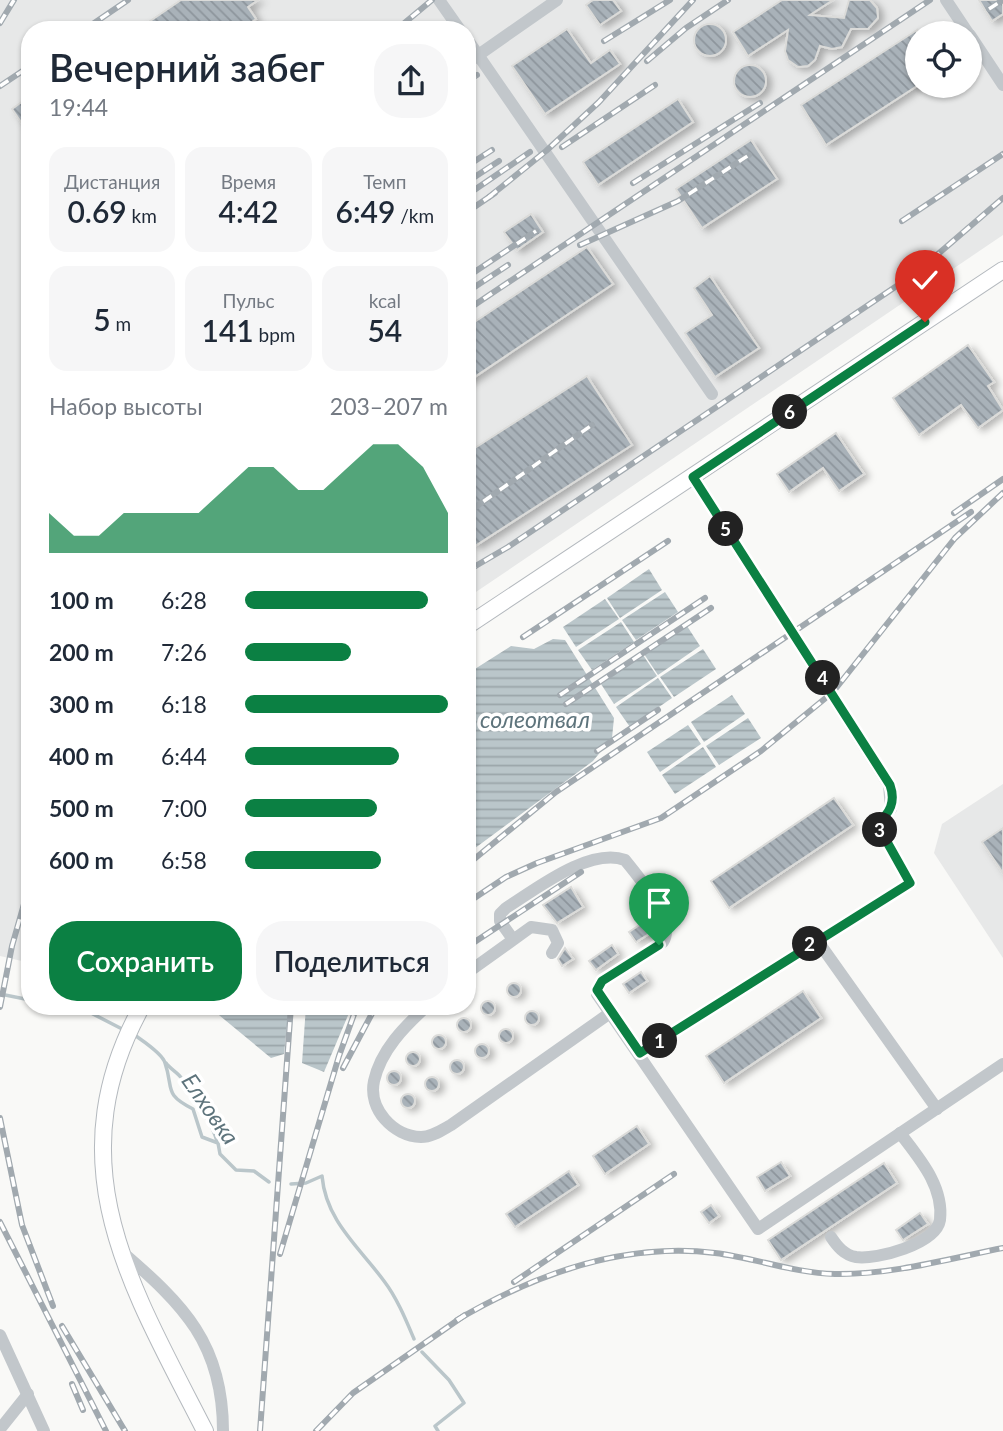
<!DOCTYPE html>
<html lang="ru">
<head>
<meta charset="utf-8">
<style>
	:root { --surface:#fff; --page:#f6f6f7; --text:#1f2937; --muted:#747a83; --accent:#0b8043 }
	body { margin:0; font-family:Lato,sans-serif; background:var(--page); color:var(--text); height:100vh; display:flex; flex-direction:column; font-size:26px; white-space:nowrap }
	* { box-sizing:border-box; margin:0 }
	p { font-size:23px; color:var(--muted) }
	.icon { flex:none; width:38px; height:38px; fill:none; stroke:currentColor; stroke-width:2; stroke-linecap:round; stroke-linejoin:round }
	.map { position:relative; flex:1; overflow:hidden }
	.sheet { position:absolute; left:21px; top:21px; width:455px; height:994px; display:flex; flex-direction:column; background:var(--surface); border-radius:28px; box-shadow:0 2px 5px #0004 }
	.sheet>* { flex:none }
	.tools { position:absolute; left:905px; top:21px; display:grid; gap:14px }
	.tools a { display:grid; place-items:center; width:77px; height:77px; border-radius:50%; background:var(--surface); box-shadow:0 2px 5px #0004; font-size:35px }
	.pin { position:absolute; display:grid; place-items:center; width:60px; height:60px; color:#fff; margin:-72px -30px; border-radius:50% 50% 50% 0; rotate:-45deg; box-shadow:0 0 7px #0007 }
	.pin .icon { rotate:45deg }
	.km { position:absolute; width:35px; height:35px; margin:-18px; border-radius:50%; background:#222; color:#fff; font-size:19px; line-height:35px; text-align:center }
	.round { display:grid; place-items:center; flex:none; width:74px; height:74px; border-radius:28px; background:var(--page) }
	.headline { display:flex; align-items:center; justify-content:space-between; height:119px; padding:0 28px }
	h1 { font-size:38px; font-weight:600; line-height:52px }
	.figures { display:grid; grid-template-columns:repeat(3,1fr); gap:10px; height:119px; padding:7px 28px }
	.figures div { display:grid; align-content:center; border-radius:18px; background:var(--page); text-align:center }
	.figures b { font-size:30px; font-weight:600 }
	.figures small { font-size:19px; font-weight:400 }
	.figures p { font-size:19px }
	.chart { height:196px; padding:14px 28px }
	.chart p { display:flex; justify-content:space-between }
	.chart svg { width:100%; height:126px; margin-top:7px; fill:var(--accent); opacity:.7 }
	.primary-button { display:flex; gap:14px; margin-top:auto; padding:14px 28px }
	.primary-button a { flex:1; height:80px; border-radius:28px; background:var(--accent); color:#fff; font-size:28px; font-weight:600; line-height:80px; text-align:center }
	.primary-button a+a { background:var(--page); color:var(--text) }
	ul { padding:0 28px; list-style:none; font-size:23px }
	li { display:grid; grid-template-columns:112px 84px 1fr; align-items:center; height:52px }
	li i { height:18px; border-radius:9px; background:var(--accent) }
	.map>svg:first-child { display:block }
	.built { fill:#e7e8e8; fill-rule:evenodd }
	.water { fill:url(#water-rules) }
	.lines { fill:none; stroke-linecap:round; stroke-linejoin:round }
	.stream { stroke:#bac6ca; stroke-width:3.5 }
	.building { fill:url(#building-back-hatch); stroke:#dbdbd9; stroke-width:2; filter:url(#shadow) }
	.major-casing { stroke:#b4b9be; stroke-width:18 }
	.minor { stroke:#c2c7cb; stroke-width:12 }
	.major { stroke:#fff; stroke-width:16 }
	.rail-casing { stroke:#a1a9af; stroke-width:6 }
	.rail { stroke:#fff; stroke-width:3.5; stroke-dasharray:10; stroke-linecap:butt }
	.route-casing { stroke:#fff; stroke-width:14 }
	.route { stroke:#0b8043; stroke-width:9 }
	.labels { text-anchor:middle; stroke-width:7; stroke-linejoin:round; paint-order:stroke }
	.water-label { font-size:23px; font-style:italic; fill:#5e747c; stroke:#fff }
</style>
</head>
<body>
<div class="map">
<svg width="1003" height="1431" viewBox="0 0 1003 1431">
	<defs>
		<pattern id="water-rules" width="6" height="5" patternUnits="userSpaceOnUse" patternTransform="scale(1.75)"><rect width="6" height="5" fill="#bac6ca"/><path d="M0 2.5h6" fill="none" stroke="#9ba5a9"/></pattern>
		<pattern id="building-back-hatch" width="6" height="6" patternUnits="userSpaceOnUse" patternTransform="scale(1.75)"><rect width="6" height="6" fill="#a9b2b9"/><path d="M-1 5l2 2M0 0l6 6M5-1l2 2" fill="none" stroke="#8d959c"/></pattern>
		<filter id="shadow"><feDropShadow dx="5" dy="3" stdDeviation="3.5" flood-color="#0004"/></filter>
	</defs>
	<rect width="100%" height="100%" fill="#f9f9f7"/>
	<!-- built -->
	<g class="built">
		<path d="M0,0H1003V235L467,598V30H30V963L9,958L0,956ZM917,33H970V86H917Z"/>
		<polygon points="1003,784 1003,958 934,853 942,824"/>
	</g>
	<!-- water -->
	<g class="water">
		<polygon points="649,569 662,590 620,618 607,598"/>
		<polygon points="665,592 678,612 636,640 622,620"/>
		<polygon points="605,599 619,619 576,647 563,627"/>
		<polygon points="621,622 634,642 592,670 578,650"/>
		<polygon points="687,626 700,646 658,675 644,654"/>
		<polygon points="553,639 565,640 614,718 612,738 593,761 467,854 467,674 511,646 534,649"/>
		<polygon points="703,649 716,669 674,697 660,677"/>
		<polygon points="643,655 657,676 614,704 601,684"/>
		<polygon points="658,678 672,698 630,727 616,707"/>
		<polygon points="732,695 745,714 704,742 691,722"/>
		<polygon points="748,718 761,738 719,765 706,746"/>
		<polygon points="688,725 701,744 660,772 647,752"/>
		<polygon points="703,747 716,767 675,794 662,775"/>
		<polygon points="208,1006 289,1006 284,1054 271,1058"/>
		<polygon points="306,1006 352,1006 324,1072 302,1063"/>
	</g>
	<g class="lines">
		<!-- stream -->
		<g class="stream">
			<polyline points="0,994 30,1000"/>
			<polyline points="61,1006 91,1013 126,1031"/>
			<path d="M136,1036C143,1041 163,1054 165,1063C174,1089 163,1094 193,1109L202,1137L218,1143L220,1154L236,1170L254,1171L269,1182"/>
			<path d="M166,1063C170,1069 179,1073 182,1079C194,1099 210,1118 217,1141"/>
			<path d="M291,1184L306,1183L322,1176C326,1221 359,1247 384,1281C397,1298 406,1320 414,1339"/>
			<polyline points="422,1352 449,1380 464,1403 435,1426 438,1431"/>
		</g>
	</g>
	<!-- building -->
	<g class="building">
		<polygon points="181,0 258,0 248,7 256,19 241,30 137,30"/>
		<polygon points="593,0 613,0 621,11 600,25 586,5"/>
		<polygon points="782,0 833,0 810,15 844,18 849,0 870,0 877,8 878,18 868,29 851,29 842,47 832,49 820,46 815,60 808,66 798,67 788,60 785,51 788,30 748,56 733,32"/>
		<polygon points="979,0 1003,0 1003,14 992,21"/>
		<circle cx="710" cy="40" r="16"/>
		<polygon points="567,29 591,63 610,50 620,64 545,114 512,66"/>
		<polygon points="917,30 917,86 826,145 801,105"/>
		<circle cx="750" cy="81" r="16"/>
		<polygon points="30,96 30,135 12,109"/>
		<polygon points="678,99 693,122 598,185 583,162"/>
		<polygon points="751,140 777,179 702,228 676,189"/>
		<polygon points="531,214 543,232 517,250 504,232"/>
		<polygon points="587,247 613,284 467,382 467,327"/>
		<polygon points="710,276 759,348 715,377 685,333 712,315 694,288"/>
		<polygon points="968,345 994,382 988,386 1003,410 978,428 961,405 919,435 893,398"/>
		<polygon points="587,376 632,445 475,546 467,533 467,453"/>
		<polygon points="836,433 864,474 839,491 823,468 789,492 777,474"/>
		<polygon points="834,798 853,825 729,908 711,881"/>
		<polygon points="1003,828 1003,873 982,842"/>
		<polygon points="571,887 583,907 557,923 543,905"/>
		<polygon points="653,916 657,929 636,942 629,932"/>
		<polygon points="612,945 618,954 596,970 589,961"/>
		<polygon points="565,948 573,959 562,966 558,959"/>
		<polygon points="641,972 647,981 629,993 623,984"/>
		<circle cx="514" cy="990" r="7"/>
		<polygon points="803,991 821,1018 724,1083 706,1056"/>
		<circle cx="488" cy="1008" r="7"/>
		<circle cx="532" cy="1018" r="7"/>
		<circle cx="464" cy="1025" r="7"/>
		<circle cx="506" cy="1036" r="7"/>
		<circle cx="439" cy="1042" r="7"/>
		<circle cx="482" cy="1051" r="7"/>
		<circle cx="413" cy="1059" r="7"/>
		<circle cx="457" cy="1067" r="7"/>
		<circle cx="394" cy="1078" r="7"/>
		<circle cx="432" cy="1084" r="7"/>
		<circle cx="408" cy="1101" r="7"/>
		<polygon points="637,1126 649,1144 605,1174 593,1156"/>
		<polygon points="781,1162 790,1176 765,1191 757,1177"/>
		<polygon points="884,1163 897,1183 781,1260 768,1240"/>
		<polygon points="569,1171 578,1185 515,1227 506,1214"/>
		<polygon points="711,1205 719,1216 709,1223 701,1212"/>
		<polygon points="920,1213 928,1224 903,1240 896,1230"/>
	</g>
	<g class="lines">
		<!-- major casing -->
		<g class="major-casing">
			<g id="major">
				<polyline points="467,626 1003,270"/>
				<path d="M142,1006C54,1165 132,1288 205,1431"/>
			</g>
		</g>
		<!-- minor -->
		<g class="minor">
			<polyline points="439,0 460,30"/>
			<polyline points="946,0 968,33"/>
			<polyline points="970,35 1003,85"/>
			<polyline points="467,39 712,394"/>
			<polyline points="467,63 557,0"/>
			<path d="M512,938L500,921V914L506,908C535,890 589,847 625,860C639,878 677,921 663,942L602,981L597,994L758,1229L1003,1064"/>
			<polyline points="817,940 937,1109"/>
			<polyline points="467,973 531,927 552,930 558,943 552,953"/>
			<path d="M427,1006C404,1027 381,1050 374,1081C368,1109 393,1136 421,1137C432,1137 442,1130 451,1125L610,1013"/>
			<polyline points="640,1053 910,883 877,824 891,809 889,785 693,477"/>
			<path d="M831,1237C837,1246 844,1255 856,1257C877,1260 936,1244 940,1220C944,1186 919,1158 900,1133"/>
			<path d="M121,1251C184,1305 223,1344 223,1431"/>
			<polyline points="0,1335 44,1431"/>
			<polyline points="0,1429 28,1394"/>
		</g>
		<!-- major -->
		<use href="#major" class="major"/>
		<!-- rail casing -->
		<g class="rail-casing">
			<g id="rail">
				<polyline points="989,9 1003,0"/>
				<polyline points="0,23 14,0"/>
				<polyline points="84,30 128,0"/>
				<polyline points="396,30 432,0"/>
				<polyline points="604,41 670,0"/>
				<polyline points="647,61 686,28 728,0"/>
				<polyline points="467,81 477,75"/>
				<polyline points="0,86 30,66"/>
				<polyline points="562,147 655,85"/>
				<polyline points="467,166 492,150"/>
				<polyline points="467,182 499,161"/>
				<polyline points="633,183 760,103"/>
				<polyline points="467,195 530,152"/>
				<polyline points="489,197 546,151 599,102 693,0"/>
				<polyline points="467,212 495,193"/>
				<polyline points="902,221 1003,154"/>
				<polyline points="580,245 678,201 749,155"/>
				<polyline points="467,277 536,231"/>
				<polyline points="467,292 508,265"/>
				<polyline points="467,310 930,0"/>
				<polyline points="467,513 592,425"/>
				<polyline points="954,513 1003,479"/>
				<polyline points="467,571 508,547 916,273 1003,198"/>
				<polyline points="523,637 668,541"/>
				<polyline points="560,695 705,598"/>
				<polyline points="566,704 711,608"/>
				<polyline points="597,751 658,710"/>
				<polyline points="467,865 556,792 971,512"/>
				<polyline points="467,903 506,877 537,863 661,818 761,751 833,692 955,538 1003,493"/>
				<polyline points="467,947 581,872"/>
				<polyline points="0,1007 12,946 30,883"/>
				<polyline points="343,1068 376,1006"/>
				<polyline points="0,1118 22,1225 53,1306"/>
				<polyline points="0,1222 106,1431"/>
				<polyline points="280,1254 339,1056 357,1006"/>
				<polyline points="514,1282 674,1174"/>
				<path d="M457,1320C535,1274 623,1242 715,1253C756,1258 793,1273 835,1274C891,1275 948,1259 1003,1248"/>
				<polyline points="62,1326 125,1431"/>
				<polyline points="72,1384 83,1410"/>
				<polyline points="260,1431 291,1006"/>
				<polyline points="316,1431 353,1393 465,1315"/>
			</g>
		</g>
		<!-- rail -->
		<use href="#rail" class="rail"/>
	</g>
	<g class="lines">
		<!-- route casing -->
		<g class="route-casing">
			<path id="route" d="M659,945L602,981L597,990L640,1053L910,883L877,824C890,813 896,802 890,785L693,477L925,322"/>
		</g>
		<!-- route -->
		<use href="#route" class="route"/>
	</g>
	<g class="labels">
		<!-- water labels -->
		<g class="water-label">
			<text x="535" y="728">солеотвал</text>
			<text transform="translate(210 1109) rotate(55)" y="8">Елховка</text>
		</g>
	</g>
</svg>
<div class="tools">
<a><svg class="icon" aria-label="locate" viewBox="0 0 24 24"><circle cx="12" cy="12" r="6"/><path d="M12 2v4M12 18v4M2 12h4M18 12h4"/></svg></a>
</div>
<div class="pin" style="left:659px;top:945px;background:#1e9e55"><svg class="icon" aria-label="arrive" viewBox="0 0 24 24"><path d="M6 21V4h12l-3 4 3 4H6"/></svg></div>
<div class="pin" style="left:925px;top:322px;background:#d93025"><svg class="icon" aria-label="check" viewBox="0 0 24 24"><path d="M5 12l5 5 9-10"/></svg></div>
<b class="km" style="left:660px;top:1041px">1</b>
<b class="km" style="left:810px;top:944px">2</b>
<b class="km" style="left:880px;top:830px">3</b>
<b class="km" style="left:823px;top:678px">4</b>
<b class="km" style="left:726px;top:529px">5</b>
<b class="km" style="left:790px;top:412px">6</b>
<section class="sheet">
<div class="headline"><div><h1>Вечерний забег</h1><p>19:44</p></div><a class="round"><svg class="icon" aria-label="share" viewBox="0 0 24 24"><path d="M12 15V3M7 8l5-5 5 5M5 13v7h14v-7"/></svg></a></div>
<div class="figures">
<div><p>Дистанция</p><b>0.69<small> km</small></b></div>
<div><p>Время</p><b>4:42</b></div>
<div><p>Темп</p><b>6:49<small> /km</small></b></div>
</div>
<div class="figures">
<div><b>5<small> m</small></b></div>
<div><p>Пульс</p><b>141<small> bpm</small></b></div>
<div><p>kcal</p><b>54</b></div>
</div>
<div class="chart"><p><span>Набор высоты</span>203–207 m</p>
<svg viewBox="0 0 160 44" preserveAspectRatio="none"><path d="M0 44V30L10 38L20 38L30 30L40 30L50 30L60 30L70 22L80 14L90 14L100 22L110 22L120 14L130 6L140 6L150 14L160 30V44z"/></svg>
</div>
<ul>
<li><b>100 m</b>6:28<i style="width:90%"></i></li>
<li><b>200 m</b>7:26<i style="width:52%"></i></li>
<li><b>300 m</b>6:18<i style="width:100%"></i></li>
<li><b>400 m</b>6:44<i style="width:76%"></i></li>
<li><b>500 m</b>7:00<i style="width:65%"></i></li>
<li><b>600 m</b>6:58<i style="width:67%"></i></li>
</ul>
<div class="primary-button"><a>Сохранить</a><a>Поделиться</a></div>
</section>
</div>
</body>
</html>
